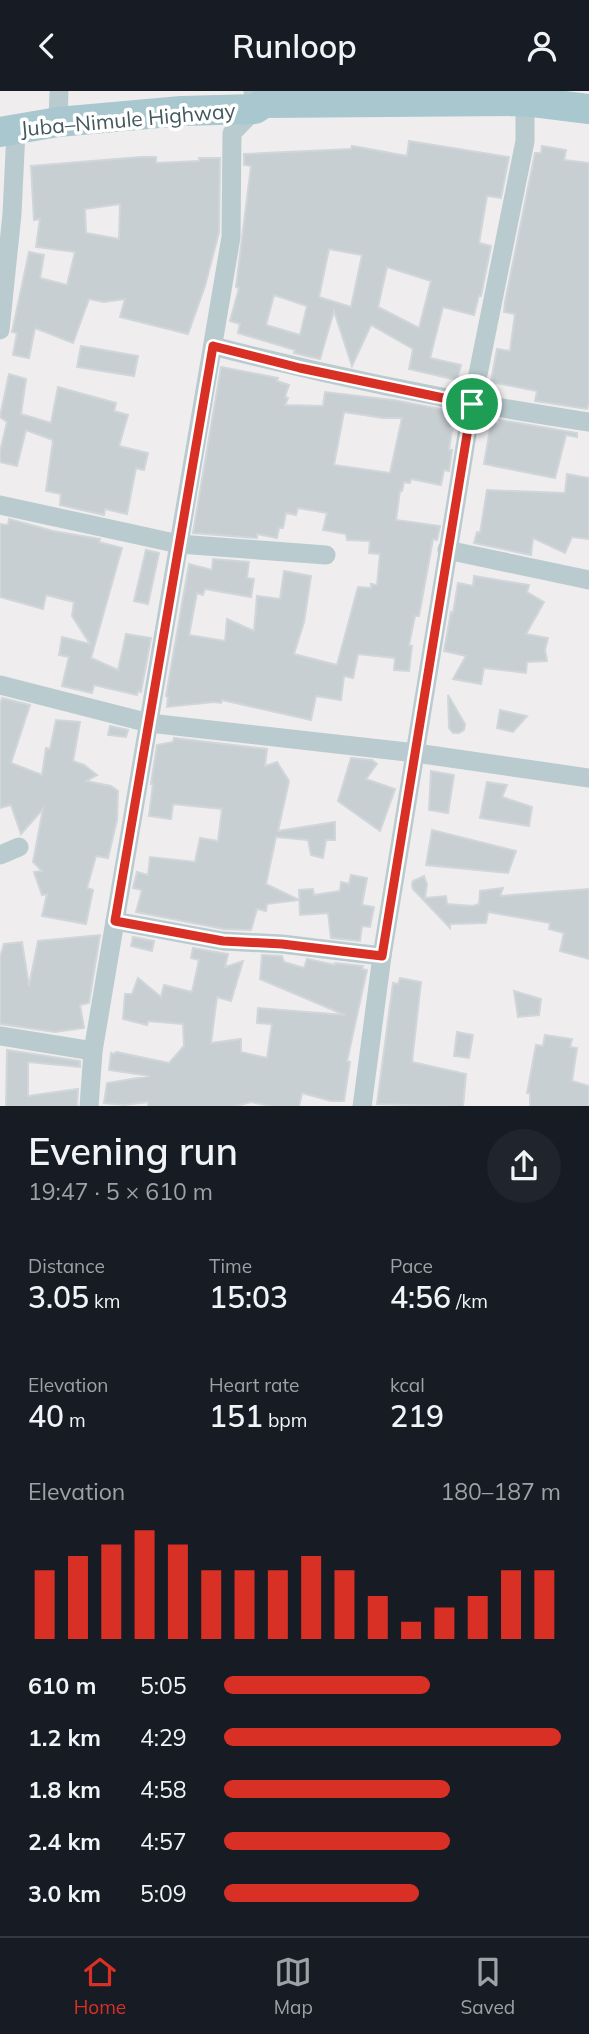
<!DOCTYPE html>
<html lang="en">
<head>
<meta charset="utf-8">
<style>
	:root { --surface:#171b24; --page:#20242c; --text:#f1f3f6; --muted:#9ea1a6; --line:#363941; --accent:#d93025 }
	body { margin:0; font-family:Mulish,sans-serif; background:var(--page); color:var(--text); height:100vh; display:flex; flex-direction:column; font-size:26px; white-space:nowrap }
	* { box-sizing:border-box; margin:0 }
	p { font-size:23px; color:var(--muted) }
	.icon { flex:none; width:38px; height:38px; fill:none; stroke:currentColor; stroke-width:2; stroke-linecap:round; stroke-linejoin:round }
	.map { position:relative; height:1015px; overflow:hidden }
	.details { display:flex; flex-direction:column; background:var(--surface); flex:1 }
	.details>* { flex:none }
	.pin { position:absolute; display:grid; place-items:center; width:60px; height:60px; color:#fff; margin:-30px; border:4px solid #fff; border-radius:50%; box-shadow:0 2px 7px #0007 }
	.round { display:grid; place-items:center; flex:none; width:74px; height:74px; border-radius:37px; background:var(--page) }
	.overview { display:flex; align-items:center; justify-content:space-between; height:119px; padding:0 28px }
	h1 { font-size:38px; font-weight:600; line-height:52px }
	.stats { display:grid; grid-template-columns:repeat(3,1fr); gap:10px; height:119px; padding:7px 28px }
	.stats div { display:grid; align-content:center }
	.stats b { font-size:30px; font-weight:600 }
	.stats small { font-size:19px; font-weight:400 }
	.stats p { font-size:19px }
	.chart { height:196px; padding:14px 28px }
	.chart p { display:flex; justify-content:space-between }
	.chart svg { width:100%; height:126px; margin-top:7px; stroke:var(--accent); stroke-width:6 }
	ul { padding:0 28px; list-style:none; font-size:23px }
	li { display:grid; grid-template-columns:112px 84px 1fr; align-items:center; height:52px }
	li i { height:18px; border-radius:9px; background:var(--accent) }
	header { display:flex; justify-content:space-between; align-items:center; height:91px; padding:0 28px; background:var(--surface); font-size:32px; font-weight:600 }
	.tabs { display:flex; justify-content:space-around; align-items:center; height:98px; border-top:2px solid var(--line); background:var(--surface); font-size:19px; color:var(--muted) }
	.tabs a { display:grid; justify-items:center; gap:4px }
	.tabs .active { color:var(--accent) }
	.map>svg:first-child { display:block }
	.building { fill:#c8cfd3; stroke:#d0d6da; stroke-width:2; fill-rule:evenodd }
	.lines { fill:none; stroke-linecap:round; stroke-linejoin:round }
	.minor { stroke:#b9cbce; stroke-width:19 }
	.primary { stroke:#a9c7cf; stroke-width:30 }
	.route-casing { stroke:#fff; stroke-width:14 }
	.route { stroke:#d93025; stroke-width:9 }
	.labels { text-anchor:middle; stroke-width:7; stroke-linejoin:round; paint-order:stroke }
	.street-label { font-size:21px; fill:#43585c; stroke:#fff }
</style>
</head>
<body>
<header><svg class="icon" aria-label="back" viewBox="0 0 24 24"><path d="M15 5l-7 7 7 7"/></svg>Runloop<svg class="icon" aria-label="person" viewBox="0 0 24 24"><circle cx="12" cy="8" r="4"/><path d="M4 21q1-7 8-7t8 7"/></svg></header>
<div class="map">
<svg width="589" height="1016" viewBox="0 0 589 1016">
	<rect width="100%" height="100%" fill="#f0edee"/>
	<!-- building -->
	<g class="building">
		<path d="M409,50L509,66L501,107L487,105L479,152L491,155L481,205L479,204L474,224L443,216L430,267L461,274L457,289L409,278L413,258L371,234L352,275L334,220L320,268L294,262L295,259L238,242L240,233L230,230L239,197L236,196L251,75L244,74V63L351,58L352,55L407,65ZM329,158L362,164L351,216L319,206ZM387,176L431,190L419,237L378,216ZM274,204L307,215L300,244L266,234Z"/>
		<polygon points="542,55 566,59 564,69 589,72 589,311 587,318 535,310 537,300 491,291 497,258 510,260 515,223 504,221 505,211 535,62 541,62"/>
		<path d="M141,66H156V72L199,70V67H220L219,141L205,195L188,243L120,226L125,208L104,211L89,208L73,252L35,237L29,267L13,264L17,242L12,241L29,161L44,164L40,187L67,194L75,161L36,156L40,128L34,129L31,75ZM120,113L119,148L86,142L85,118Z"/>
		<polygon points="81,255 138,265 134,285 77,276"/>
		<path d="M221,276L278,287L277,290L289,294L285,306L288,307L285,314L323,315L325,301L393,309L451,320L450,338L452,339L449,359H452L449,380L444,379L441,394L411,388L410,392L404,391L402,400H400L396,429L440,435L437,449L433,448L419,525H415L409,554L412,555L409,580L394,579L395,567L358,563L353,587L344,585L341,609L316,605L311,629L222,609L221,612L214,611L167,616L168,606L166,605L189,473L212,479L213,468L249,471L247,487L254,488L251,506L205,498L203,504L197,502L189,544L225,550L227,528L254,540L257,505L280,508L284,480L311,485L304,531L294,563L337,574L358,496L371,497V493L377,494L380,463L369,462L370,450L347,449L346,443L323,439L327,422L298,417L296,424L286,422L283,437H279L277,447L257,443V447L193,442ZM344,321L383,327H402L390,382L334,374Z"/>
		<polygon points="9,283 26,288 21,323 51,332 58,296 116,312 114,320 128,324 119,355 148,362 144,379 136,377 127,423 105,418 104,424 60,414 61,403 46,400 53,349 26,339 17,375 0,371 0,361 7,331 0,326"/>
		<polygon points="500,329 577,342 577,346 566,344 555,387 484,373 491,332 499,333"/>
		<polygon points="567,383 589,387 589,448 572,446 565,462 533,447 531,464 474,452 477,441 480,442 487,399 565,402"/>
		<polygon points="9,428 53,440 100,448 99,451 122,457 91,567 118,579 126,543 151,547 141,601 138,600 137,604 94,594 92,602 62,595 69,566 59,564 62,546 90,553 72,525 74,511 46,504 43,518 0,506 0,433 8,434"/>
		<polygon points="146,459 159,462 148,513 134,510"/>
		<polygon points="474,485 529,494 527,501 544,511 526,543 548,547 545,559 547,570 527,571 526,582 484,577 481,593 453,588 466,565 444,560 451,521 453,522 458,492 473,495"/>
		<polygon points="448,604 465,633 464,639 459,642 453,642 449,637"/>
		<polygon points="2,607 30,614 11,672 42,684 46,657 50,658 56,629 80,631 73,670 84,674 97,684 86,690 111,695 118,700 117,729 108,767 96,765 87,797 93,799 86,833 42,825 47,803 42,804 34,781 42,780 33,771 43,718 21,743 11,714 0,717 0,614"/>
		<polygon points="500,619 527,625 513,641 497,637"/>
		<polygon points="110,635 128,639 126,646 108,644"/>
		<polygon points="174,647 267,658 265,675 277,671 289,690 278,740 335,731 335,749 326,749 323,767 311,764 308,749 276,746 266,793 299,809 267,813 266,820 257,818 251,839 224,838 136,821 142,799 133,797 137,781 148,784 150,766 195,771 200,747 218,750 222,718 173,713 171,728 149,725 153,693 151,693 157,654 173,651"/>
		<polygon points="351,667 372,669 377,673 366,688 395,698 380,740 338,710"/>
		<polygon points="431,680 454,684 448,722 429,719"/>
		<polygon points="487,691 507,694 502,706 532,716 529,735 480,727"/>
		<polygon points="432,739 516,760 508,782 426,774"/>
		<polygon points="351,784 367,787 362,814 374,816 370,836 362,835 360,850 331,847 328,822 300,824 299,799 313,798 314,804 340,800 341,791 349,793"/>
		<polygon points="424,785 427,793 425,807 446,805 447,813 473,815 479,813 480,800 503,797 500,805 589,798 589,868 560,860 564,842 549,838 550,832 488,821 486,832 450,833 450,837 413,798 412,794 413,790"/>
		<polygon points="100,844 89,912 80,914 84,937 55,941 0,933 0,867 4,853 22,851 29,895 38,850"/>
		<polygon points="133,846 154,850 152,860 131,855"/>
		<polygon points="193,857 228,863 225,876 243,870 231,910 217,906 211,952 241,948 241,961 267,967 272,933 257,932 258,917 345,924 260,888 262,864 282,865 284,871 304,877 307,868 335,874 335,872 363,875 362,878 367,879 347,970 350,971 344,1010 331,1010 302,1002 299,1016 275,1016 251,1011 233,1016 148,1016 148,1011 125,1014 104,1012 107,992 150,985 109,979 111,962 115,963 116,961 169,972 184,955 183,933 148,930 147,934 123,928 125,903 132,903 138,887 161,906 164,894 192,901 199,869 191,867"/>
		<polygon points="400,887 421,891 412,971 466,983 463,1016 377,1013 393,892 398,893"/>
		<polygon points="514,900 541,908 539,924 518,926"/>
		<polygon points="457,941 473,944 469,967 454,965"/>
		<polygon points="545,944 572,948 570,956 577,957 572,990 589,995 589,1016 530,1016 530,1002 527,1002 536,954 543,955"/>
		<polygon points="7,959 80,970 80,976 28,971 28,1005 78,998 77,1016 6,1016"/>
	</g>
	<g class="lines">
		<!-- minor -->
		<g class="minor">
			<polyline points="58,31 59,0"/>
			<polyline points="0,239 12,123 16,40"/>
			<path d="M213,255C337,287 462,312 589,331"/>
			<polyline points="0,414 179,453 326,464"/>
			<polyline points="447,459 589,489"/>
			<polyline points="0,594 149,632 416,662 589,687"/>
			<polyline points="0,764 19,756"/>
			<polyline points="115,830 223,850 282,853 382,865"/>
			<polyline points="0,945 93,960"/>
			<polyline points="89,1016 93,960 231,146 232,42 255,18 253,0"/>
			<polyline points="362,1016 382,865 472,313 525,50 525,10"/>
		</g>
		<!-- primary -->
		<polyline class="primary" points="0,41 58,31 181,20 255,18 264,12 525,10 589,18"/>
	</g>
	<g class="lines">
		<!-- route casing -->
		<g class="route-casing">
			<polygon id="route" points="213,255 300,277 472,313 382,865 282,853 223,850 115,830"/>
		</g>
		<!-- route -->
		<use href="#route" class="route"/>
	</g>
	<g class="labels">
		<!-- street labels -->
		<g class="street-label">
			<text transform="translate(128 29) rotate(-5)" y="7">Juba–Nimule Highway</text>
		</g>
	</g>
</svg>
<div class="pin" style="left:472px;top:313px;background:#1e9e55"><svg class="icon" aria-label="arrive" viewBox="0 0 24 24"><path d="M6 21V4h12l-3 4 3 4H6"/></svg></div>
</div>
<section class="details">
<div class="overview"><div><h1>Evening run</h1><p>19:47 · 5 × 610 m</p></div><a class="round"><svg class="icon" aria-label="share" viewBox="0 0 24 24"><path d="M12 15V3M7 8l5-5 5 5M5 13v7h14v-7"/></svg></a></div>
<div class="stats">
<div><p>Distance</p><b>3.05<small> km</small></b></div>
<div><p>Time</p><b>15:03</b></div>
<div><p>Pace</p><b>4:56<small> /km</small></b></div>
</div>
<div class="stats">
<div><p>Elevation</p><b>40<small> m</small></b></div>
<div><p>Heart rate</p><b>151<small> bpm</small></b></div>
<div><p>kcal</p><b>219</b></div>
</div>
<div class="chart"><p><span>Elevation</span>180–187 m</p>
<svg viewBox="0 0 160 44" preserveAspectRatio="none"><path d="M5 44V20M15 44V15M25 44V11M35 44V6M45 44V11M55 44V20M65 44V20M75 44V20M85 44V15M95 44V20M105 44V29M115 44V38M125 44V33M135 44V29M145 44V20M155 44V20"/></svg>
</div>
<ul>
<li><b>610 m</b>5:05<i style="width:61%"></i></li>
<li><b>1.2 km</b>4:29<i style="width:100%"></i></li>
<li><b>1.8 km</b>4:58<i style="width:67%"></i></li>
<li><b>2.4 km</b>4:57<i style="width:67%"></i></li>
<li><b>3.0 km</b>5:09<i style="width:58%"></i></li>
</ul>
</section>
<nav class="tabs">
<a class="active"><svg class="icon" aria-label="home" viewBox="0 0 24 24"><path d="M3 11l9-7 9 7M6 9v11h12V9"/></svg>Home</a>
<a><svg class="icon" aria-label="map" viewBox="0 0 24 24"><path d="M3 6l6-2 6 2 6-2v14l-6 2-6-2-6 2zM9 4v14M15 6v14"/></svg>Map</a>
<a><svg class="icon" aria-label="saved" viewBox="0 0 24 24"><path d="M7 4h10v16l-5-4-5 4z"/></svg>Saved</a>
</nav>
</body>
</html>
